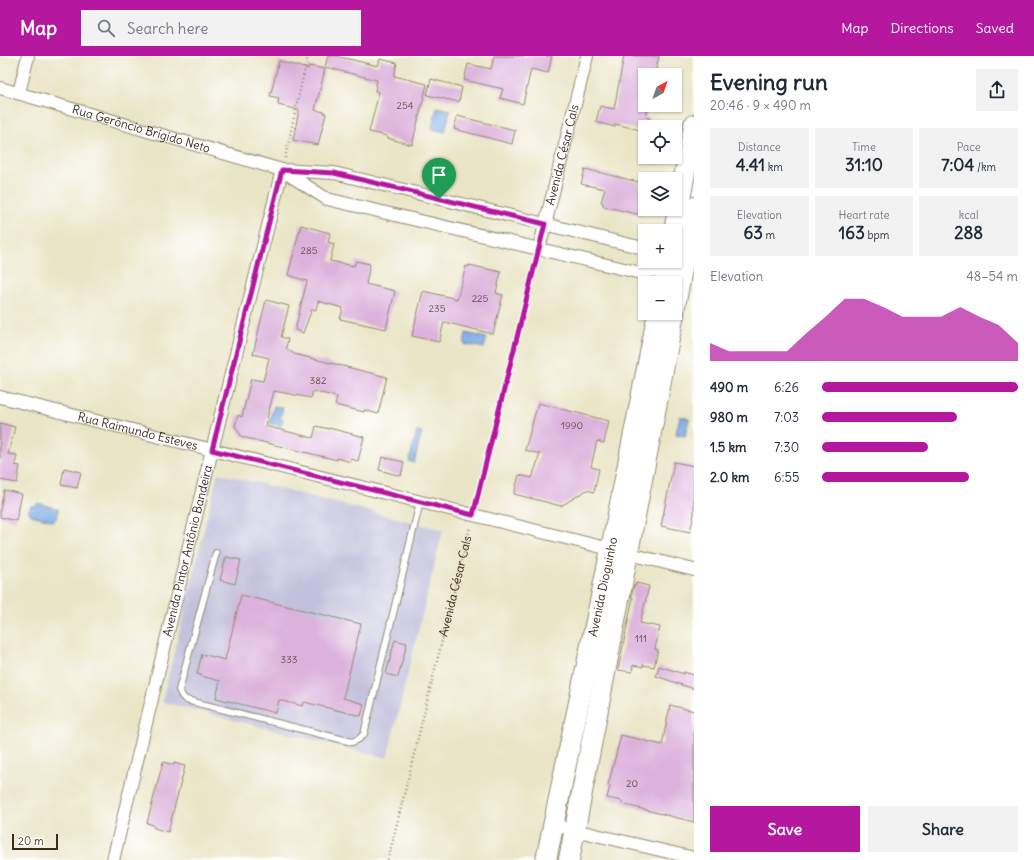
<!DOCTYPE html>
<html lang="en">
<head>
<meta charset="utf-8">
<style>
	:root { --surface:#fff; --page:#f2f2f3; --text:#1f2937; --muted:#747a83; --accent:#b5179e }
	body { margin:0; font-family:Delius,sans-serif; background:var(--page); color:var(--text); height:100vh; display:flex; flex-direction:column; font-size:15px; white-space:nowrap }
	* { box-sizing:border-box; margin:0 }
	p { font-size:13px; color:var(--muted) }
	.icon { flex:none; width:22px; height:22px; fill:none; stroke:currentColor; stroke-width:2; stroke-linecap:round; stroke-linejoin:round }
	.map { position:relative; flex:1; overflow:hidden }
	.details { display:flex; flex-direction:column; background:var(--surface); width:340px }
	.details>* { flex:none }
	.needle { width:26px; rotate:40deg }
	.controls { position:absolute; left:638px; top:12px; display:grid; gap:8px }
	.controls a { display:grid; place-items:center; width:44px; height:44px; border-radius:0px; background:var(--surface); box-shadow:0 1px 3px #0004; font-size:20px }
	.scale { position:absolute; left:12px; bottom:10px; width:46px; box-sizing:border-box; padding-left:4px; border:2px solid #3b2a1e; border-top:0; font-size:11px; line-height:14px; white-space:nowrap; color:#3b2a1e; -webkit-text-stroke:3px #fff; paint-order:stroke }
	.pin { position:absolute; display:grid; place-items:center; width:34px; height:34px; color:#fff; margin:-41px -17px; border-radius:50% 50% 50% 0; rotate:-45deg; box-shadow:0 0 4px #0007 }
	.pin .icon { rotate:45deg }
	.round { display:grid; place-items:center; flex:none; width:42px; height:42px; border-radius:0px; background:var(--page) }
	.headline { display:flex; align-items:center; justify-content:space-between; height:68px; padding:0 16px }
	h1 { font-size:22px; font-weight:700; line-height:30px }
	.metrics { display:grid; grid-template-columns:repeat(3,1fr); gap:6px; height:68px; padding:4px 16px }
	.metrics div { display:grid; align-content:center; border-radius:0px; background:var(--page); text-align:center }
	.metrics b { font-size:17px; font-weight:700 }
	.metrics small { font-size:11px; font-weight:400 }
	.metrics p { font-size:11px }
	.chart { height:112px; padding:8px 16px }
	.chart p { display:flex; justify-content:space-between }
	.chart svg { width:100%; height:72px; margin-top:4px; fill:var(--accent); opacity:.7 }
	.primary-button { display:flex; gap:8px; margin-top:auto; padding:8px 16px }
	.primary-button a { flex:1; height:46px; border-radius:0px; background:var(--accent); color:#fff; font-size:16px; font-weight:700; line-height:46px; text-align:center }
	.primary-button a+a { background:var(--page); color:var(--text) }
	ul { padding:0 16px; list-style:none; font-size:13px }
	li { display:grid; grid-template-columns:64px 48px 1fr; align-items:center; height:30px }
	li i { height:10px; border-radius:5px; background:var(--accent) }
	header { display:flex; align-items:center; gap:24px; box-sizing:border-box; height:56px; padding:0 20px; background:var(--accent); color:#fff }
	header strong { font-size:19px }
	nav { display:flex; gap:22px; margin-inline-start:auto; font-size:14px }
	.search { width:280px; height:36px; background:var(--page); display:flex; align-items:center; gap:10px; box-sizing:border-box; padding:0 14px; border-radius:0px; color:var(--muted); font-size:15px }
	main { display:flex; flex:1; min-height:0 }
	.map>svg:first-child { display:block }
	.industrial { fill:#c2c1dc }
	.water { fill:#7baae5; stroke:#5b6a82 }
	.building { fill:#dcb1db }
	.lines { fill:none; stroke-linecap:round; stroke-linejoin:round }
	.service-casing { stroke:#928872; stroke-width:8 }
	.minor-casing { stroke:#928872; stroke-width:14 }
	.primary-casing { stroke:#928872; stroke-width:22 }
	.path { stroke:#928872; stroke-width:2.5; stroke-dasharray:1 3; stroke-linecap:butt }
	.service { stroke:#fff; stroke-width:6 }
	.minor { stroke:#fff; stroke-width:12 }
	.primary { stroke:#fff; stroke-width:20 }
	.route-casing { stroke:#fff; stroke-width:8 }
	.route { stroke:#b5179e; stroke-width:5 }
	.labels { text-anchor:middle; stroke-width:3; stroke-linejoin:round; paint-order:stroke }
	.number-label { font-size:10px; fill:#634c4d }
	.street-label { font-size:12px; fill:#3b2a1e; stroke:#fff }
</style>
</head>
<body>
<header>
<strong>Map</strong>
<div class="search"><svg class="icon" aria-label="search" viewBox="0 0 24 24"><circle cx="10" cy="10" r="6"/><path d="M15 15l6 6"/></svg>Search here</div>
<nav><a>Map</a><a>Directions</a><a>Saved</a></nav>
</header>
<main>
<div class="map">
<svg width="694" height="804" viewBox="0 0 694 804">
	<rect width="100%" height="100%" fill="#fff"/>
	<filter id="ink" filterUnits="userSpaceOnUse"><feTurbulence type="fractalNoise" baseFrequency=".025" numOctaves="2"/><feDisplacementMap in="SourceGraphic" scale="8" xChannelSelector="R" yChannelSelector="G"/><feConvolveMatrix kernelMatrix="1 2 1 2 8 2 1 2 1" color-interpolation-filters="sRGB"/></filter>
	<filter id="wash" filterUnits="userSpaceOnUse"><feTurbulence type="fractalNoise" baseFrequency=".012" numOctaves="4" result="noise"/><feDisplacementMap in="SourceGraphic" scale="16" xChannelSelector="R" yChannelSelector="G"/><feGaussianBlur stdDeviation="0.9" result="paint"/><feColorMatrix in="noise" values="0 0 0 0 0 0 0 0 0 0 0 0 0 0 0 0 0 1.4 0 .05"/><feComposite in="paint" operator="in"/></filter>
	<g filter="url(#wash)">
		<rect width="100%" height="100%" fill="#eae5c6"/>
		<!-- industrial -->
		<polygon class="industrial" points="218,417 443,474 387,702 162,646"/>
		<!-- water -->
		<g class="water">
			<polygon points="437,51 450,54 445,76 432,73"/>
			<polygon points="466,277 487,282 484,292 464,288"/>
			<polygon points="274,350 283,352 280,363 283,364 281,370 269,367"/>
			<polygon points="680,360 689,363 685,380 676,378"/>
			<polygon points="417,375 422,376 414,407 409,405"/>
			<path d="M38,447L58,453C59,458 57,462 54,465L31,459L29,456V453L31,450H35Z"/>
		</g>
		<g id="blocks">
			<!-- building -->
			<g class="building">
				<polygon points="328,0 336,0 378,10 380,3 393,6 397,7 394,20 427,28 412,89 387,82 387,80 369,76 379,36 375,35 377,24 325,11"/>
				<polygon points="494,0 552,0 548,17 531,13 523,48 500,42 503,33 464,24 468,8 491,13"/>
				<polygon points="624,0 659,0 655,19 645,19 645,49 649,49 646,61 650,62 647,71 645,71 645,75 615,68 615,71 596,66 600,50 614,53"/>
				<polygon points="279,5 308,13 308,10 325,13 315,54 325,56 325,58 326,58 318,89 293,84 299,54 278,49 279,42 270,40"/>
				<polygon points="431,23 462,31 459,46 427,39"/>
				<polygon points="457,60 515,74 512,88 454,73"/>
				<polygon points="585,113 639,126 639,131 645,133 645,143 641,159 603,150 603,147 601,146 605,133 581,128"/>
				<polygon points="301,169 330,177 328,186 334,188 330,205 354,210 356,205 370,208 366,228 395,235 386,273 340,263 343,252 318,245 316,254 312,253 303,277 295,274 307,225 288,219"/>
				<polygon points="469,209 501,216 496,237 503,239 493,278 444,266 439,286 412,280 423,235 457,243 466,210 468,211"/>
				<polygon points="266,244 289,250 281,281 288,283 286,292 294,298 387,321 378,358 364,354 364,356 335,349 337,341 313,335 311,342 274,335 265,370 313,382 316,370 329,373 329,372 364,381 358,405 351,403 351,406 337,402 337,404 242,381 235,370 238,359 242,361 251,323 263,325 269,302 253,298"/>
				<polygon points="538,347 609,365 604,387 597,385 591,411 599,413 594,436 587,434 561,450 514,438 519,419 532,422 540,398 525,394"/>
				<polygon points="0,367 15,371 8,398 17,399 15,409 20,410 17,427 0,424"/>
				<polygon points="382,401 404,406 401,420 379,414"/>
				<polygon points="674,406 694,410 694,458 690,476 661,470"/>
				<polygon points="64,412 81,416 77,432 61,429"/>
				<polygon points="4,434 22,438 16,465 0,461 0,454"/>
				<polygon points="226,501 241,504 235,528 220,524"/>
				<polygon points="636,527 649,530 640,567 660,571 655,593 658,594 654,611 643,609 643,611 633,609 632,616 618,614 633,541 631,541 634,529 635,530"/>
				<polygon points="241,539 361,568 343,642 364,648 361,660 304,646 303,650 279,644 276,657 216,642 220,625 201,620 201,619 197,618 202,598 225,604"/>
				<polygon points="395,584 407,587 398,621 386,618"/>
				<polygon points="659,610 684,618 684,616 694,619 694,633 656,620"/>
				<polygon points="670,649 694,655 694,766 622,748 622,745 607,742 610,730 608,729 612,714 621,679 662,689"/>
				<polygon points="163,706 174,709 174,707 185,710 168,776 154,772 153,769 147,767"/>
			</g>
		</g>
	</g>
	<g filter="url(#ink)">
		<use href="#blocks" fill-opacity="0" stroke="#928872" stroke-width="1"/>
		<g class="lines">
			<!-- service casing -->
			<g class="service-casing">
				<polyline id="service" points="216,497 179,634 182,640 186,644 352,686 359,683 364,678 420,446"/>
			</g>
			<!-- minor casing -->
			<g class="minor-casing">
				<g id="minor">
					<path id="s2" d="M0,32L282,114L334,117L643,192L645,194"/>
					<polyline points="19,37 28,0"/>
					<polyline points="283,115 327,143 641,217 667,212"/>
					<path id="s3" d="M539,193L587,0"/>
					<path id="s4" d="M0,341L694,514"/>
					<polyline points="553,769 694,802"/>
					<path id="s5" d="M113,804L212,394L282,114"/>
				</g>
			</g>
			<!-- primary casing -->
			<g class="primary-casing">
				<g id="primary">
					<polyline points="674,175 694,69"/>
					<polyline points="664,227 668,205"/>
					<polyline points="675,250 694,151"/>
					<path id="s6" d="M546,804L611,493L658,257"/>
					<polyline points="569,804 674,257"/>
				</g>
			</g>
			<!-- path -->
			<g class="path">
				<polyline points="285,102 307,3 310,0"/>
				<polyline points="476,447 536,205"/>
				<path id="s1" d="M388,804L470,471"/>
			</g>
			<!-- service -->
			<use href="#service" class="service"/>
			<!-- minor -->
			<use href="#minor" class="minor"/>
			<!-- primary -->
			<use href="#primary" class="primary"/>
		</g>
	</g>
	<g class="lines" filter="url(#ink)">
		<!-- route casing -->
		<g class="route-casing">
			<polygon id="route" points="282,114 334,117 545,168 473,459 212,394"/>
		</g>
		<!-- route -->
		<use href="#route" class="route"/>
	</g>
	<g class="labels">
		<!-- number labels -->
		<g class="number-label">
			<text x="405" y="53">254</text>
			<text x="309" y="198">285</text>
			<text x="480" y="246">225</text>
			<text x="437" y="256">235</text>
			<text x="318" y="328">382</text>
			<text x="572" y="373">1990</text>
			<text x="641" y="586">111</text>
			<text x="289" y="607">333</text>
			<text x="632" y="731">20</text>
		</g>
		<!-- street labels -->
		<g class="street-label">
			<text dy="4" stroke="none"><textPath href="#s2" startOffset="147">Rua Gerôncio Brígido Neto</textPath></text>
			<text dy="4" stroke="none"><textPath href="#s3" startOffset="97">Avenida César Cals</textPath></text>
			<text dy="4" stroke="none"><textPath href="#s4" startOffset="142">Rua Raimundo Esteves</textPath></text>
			<text dy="4" stroke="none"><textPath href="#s5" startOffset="318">Avenida Pintor Antônio Bandeira</textPath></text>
			<text dy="4" stroke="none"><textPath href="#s1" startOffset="282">Avenida César Cals</textPath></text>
			<text dy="4" stroke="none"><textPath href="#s6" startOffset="279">Avenida Dioguinho</textPath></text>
		</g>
	</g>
</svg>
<div class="controls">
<a><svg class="needle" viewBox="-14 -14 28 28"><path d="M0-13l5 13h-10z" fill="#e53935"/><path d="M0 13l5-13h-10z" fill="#747a83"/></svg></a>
<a><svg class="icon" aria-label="locate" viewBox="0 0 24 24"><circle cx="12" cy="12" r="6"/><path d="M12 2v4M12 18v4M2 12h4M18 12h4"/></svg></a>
<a><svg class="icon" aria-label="layers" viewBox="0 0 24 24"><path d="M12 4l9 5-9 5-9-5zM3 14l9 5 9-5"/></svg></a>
<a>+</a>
<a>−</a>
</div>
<div class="scale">20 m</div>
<div class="pin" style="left:439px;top:143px;background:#1e9e55"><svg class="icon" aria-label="arrive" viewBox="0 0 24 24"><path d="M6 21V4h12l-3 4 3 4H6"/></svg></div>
</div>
<section class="details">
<div class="headline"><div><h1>Evening run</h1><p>20:46 · 9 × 490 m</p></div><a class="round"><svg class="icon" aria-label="share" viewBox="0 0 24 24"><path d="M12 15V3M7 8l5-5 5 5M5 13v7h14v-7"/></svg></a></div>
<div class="metrics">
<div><p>Distance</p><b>4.41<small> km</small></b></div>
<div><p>Time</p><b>31:10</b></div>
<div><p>Pace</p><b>7:04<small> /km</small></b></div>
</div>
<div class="metrics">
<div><p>Elevation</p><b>63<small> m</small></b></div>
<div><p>Heart rate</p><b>163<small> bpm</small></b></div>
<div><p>kcal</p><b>288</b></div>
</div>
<div class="chart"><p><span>Elevation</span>48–54 m</p>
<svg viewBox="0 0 160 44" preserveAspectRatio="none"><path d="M0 44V33L10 38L20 38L30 38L40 38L50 27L60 17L70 6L80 6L90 11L100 17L110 17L120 17L130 11L140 17L150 22L160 33V44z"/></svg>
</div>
<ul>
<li><b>490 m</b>6:26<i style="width:100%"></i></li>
<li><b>980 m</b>7:03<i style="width:69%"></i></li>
<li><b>1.5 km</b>7:30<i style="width:54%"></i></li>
<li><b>2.0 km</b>6:55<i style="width:75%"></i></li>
</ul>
<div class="primary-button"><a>Save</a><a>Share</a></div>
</section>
</main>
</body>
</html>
